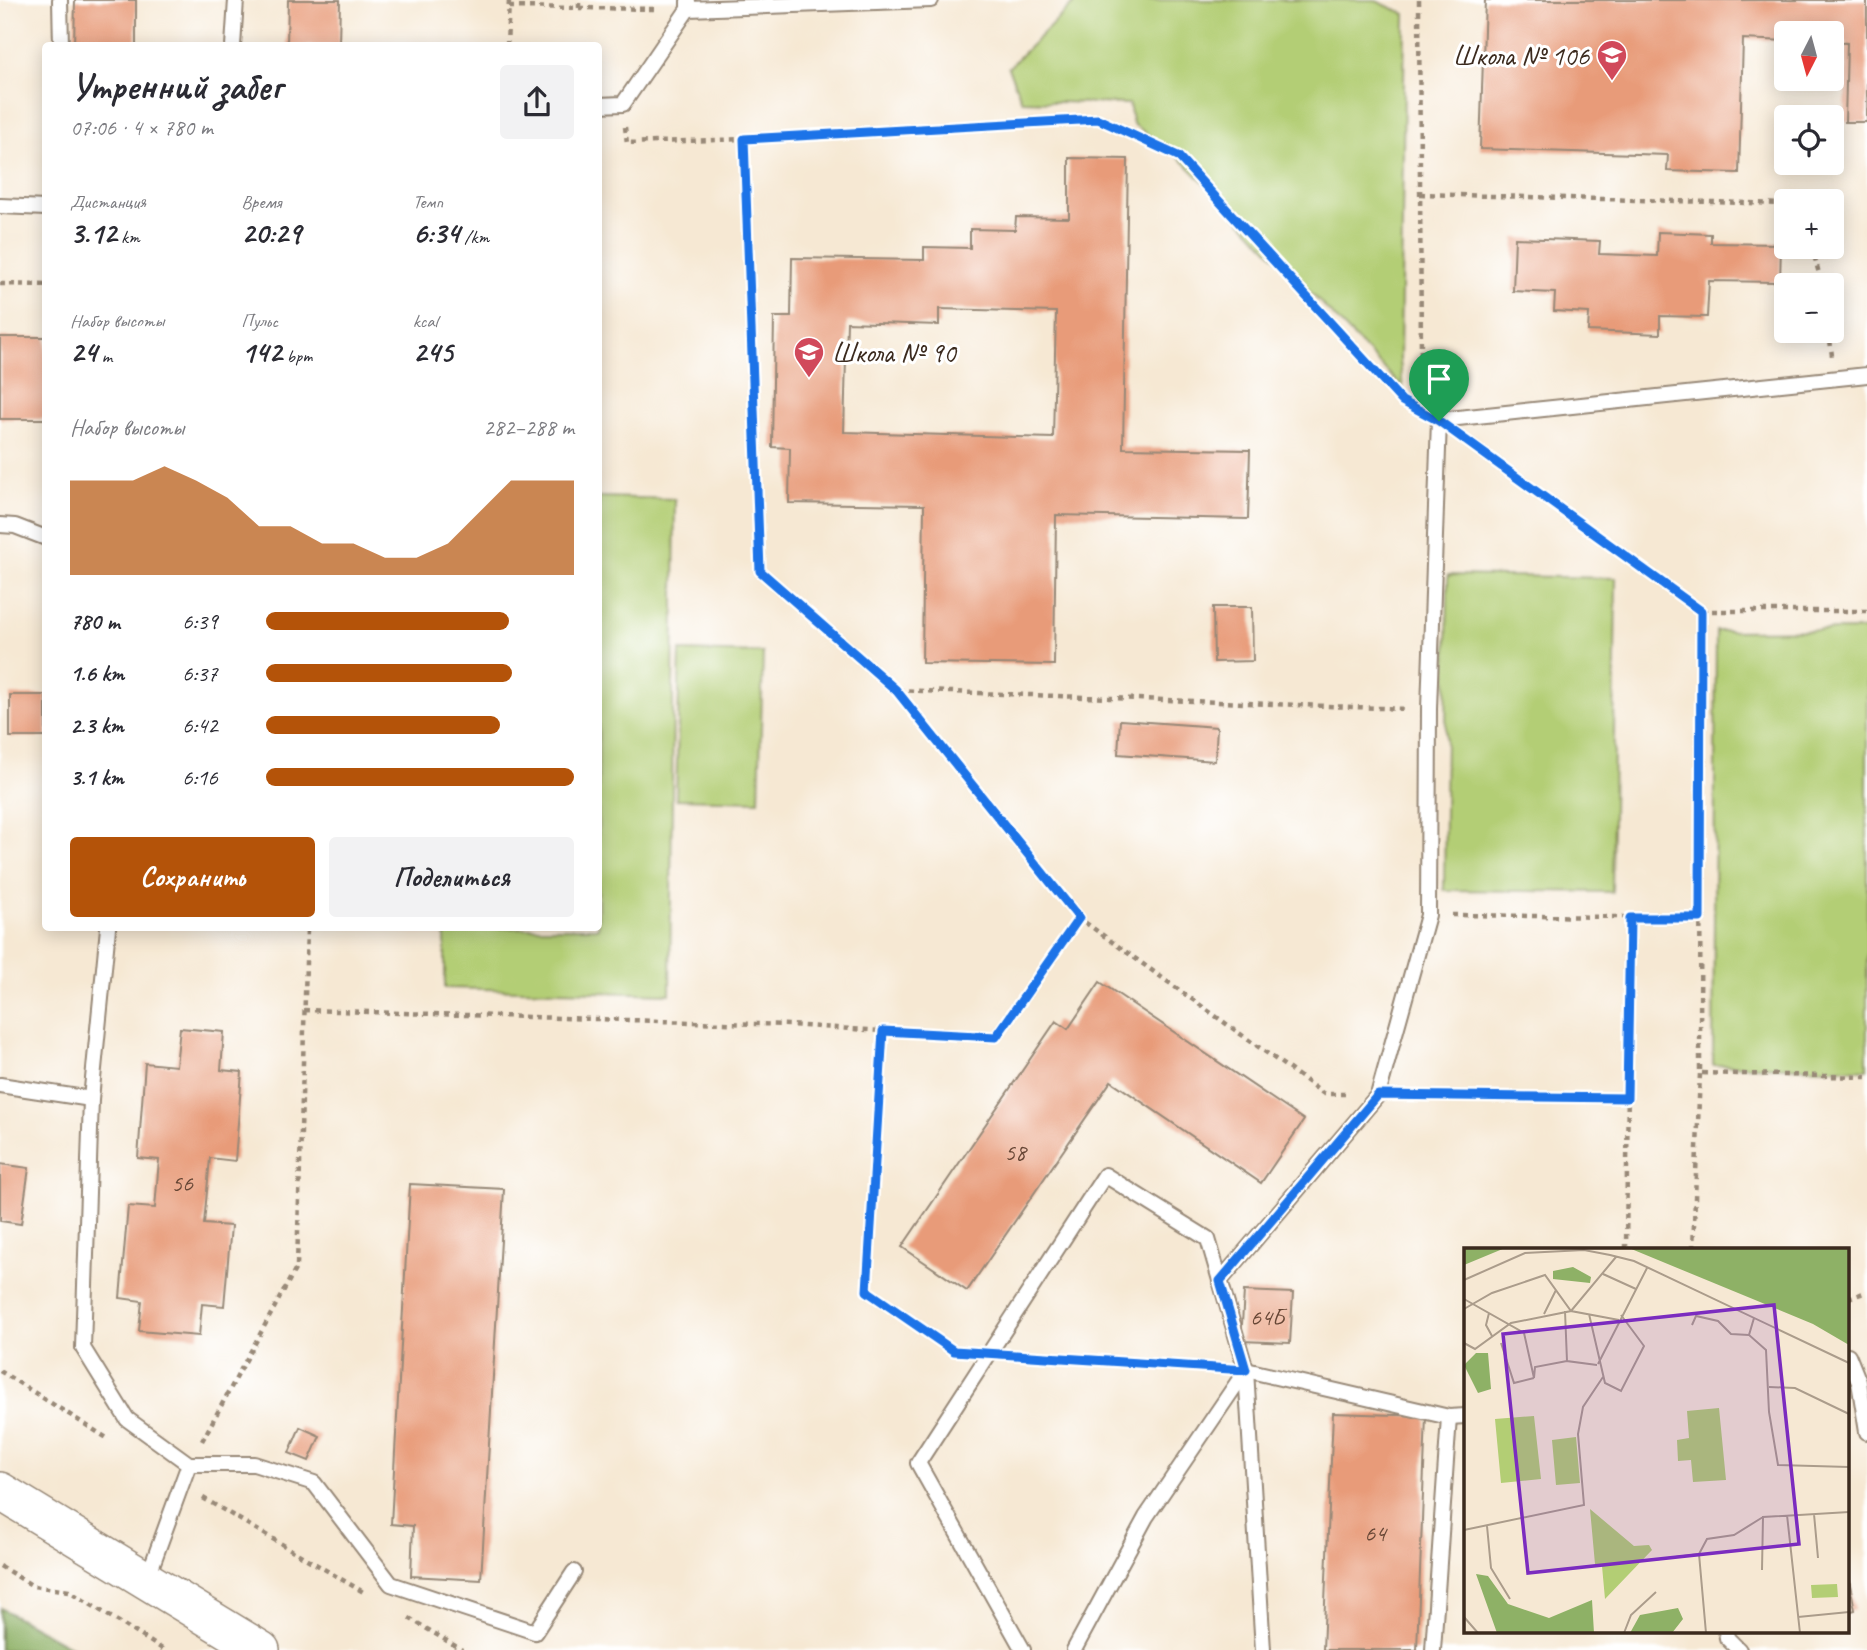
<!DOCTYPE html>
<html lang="ru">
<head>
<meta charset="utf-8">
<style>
	:root { --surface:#fff; --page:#f2f2f3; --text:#2b2b33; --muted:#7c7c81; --accent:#b45309 }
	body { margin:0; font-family:Caveat,sans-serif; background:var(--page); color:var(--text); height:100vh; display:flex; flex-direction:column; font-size:26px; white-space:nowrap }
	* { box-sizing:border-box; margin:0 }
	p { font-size:23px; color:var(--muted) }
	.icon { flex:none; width:38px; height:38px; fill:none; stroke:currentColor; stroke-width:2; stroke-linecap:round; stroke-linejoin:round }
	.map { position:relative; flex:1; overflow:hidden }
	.panel { position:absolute; left:42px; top:42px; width:560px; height:889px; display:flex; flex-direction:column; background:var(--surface); border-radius:7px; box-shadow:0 4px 18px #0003 }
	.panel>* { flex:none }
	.needle { width:46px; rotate:186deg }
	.controls { position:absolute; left:1774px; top:21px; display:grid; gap:14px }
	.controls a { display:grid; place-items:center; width:70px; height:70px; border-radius:7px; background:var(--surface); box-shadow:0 4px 18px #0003; font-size:35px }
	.pin { position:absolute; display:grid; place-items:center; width:60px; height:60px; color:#fff; margin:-72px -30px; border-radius:50% 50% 50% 0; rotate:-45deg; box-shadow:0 0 7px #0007 }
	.pin .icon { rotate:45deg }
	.round { display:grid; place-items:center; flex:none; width:74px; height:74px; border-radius:7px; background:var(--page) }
	.headline { display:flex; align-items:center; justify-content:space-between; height:119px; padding:0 28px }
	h1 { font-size:38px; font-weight:600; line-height:52px }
	.metrics { display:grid; grid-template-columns:repeat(3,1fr); gap:10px; height:119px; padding:7px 28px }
	.metrics div { display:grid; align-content:center }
	.metrics b { font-size:30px; font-weight:600 }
	.metrics small { font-size:19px; font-weight:400 }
	.metrics p { font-size:19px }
	.chart { height:196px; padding:14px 28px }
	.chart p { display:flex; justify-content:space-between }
	.chart svg { width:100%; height:126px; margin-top:7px; fill:var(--accent); opacity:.7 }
	.action { display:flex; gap:14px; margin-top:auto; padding:14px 28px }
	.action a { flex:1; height:80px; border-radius:7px; background:var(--accent); color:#fff; font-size:28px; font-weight:600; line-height:80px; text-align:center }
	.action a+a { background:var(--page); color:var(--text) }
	ul { padding:0 28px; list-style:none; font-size:23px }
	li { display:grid; grid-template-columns:112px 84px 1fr; align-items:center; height:52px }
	li i { height:18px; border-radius:9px; background:var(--accent) }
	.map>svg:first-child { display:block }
	.green { fill:#b3ce74; stroke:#777c49; stroke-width:2 }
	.forest { fill:#8eb166; stroke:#646e42; stroke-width:2 }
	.building { fill:#e89b79; fill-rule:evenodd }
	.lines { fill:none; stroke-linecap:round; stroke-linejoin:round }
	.service-casing { stroke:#988978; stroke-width:18 }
	.tertiary-casing { stroke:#988978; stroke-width:40 }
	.path { stroke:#988978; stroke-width:4.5; stroke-dasharray:5 5; stroke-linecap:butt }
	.service { stroke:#fff; stroke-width:14 }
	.tertiary { stroke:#fff; stroke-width:37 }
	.route-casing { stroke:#fff; stroke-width:14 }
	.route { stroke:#1a73e8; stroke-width:9 }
	.labels { text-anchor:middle; stroke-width:6; stroke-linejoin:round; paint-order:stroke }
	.number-label { font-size:24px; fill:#664635 }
	.poi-label { font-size:28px; fill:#3b2a1e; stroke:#fff; text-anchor:end }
	.inset-road { fill:none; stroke:#ab9c8b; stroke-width:2 }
	.view { fill:#7b2cbf; fill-opacity:0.15; stroke:#7b2cbf; stroke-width:3.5 }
	.inset-edge { fill:none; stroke:#3b2a1e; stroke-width:3.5 }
</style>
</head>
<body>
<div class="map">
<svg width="1867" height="1650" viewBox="0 0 1867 1650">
	<rect width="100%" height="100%" fill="#fff"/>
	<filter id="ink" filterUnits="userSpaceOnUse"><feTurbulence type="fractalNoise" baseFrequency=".0143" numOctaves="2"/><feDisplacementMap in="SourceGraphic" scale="14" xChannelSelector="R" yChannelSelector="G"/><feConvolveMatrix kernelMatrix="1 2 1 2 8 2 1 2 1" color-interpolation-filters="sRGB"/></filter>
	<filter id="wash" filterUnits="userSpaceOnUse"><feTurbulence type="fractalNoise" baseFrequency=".00686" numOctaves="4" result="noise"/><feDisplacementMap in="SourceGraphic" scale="28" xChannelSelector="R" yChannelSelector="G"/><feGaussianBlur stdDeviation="1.57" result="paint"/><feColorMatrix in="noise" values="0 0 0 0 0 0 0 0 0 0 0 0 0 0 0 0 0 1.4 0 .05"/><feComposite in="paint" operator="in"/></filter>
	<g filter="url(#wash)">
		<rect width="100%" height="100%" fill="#f6e8d3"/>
		<!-- green -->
		<g class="green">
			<polygon points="1077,0 1374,0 1405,14 1400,360 1403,388 1178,156 1133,124 1129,104 1022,101 1008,68"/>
			<polygon points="599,497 675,499 670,994 445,988 445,928 598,928"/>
			<polygon points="1448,575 1616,578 1612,892 1444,890"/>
			<polygon points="1867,630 1867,1069 1713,1065 1716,631"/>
			<polygon points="680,651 763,653 759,801 676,799"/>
		</g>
		<!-- forest -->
		<polygon class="forest" points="0,1608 4,1610 77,1650 0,1650"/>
		<g id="blocks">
			<!-- building -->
			<g class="building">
				<polygon points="75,0 136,0 136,46 74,46"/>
				<polygon points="288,0 340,0 339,46 287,46"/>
				<polygon points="1485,0 1867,0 1867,122 1845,122 1847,43 1832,42 1832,33 1787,33 1787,41 1743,39 1739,173 1667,171 1668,155 1480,149"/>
				<path d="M1069,158L1128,159L1123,448L1250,450L1248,519L1056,515L1054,665L922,663L924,505L789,503L790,448L772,447L774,317H791L792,258L924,260V247L970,248V229L1015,230L1016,217L1069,218ZM939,309L1056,312L1053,438L844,432L847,322L939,325Z"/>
				<polygon points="1658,232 1711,234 1711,243 1781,244 1780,282 1709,281 1707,317 1660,316 1660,334 1588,331 1589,313 1554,311 1555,293 1513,291 1515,238 1600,241 1599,254 1657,256"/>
				<rect x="0" y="337" width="46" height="82"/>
				<polygon points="1213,607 1252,607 1253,661 1214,662"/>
				<rect x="10" y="695" width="36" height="42"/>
				<polygon points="1120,720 1217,727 1215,761 1118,754"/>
				<polygon points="1100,982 1304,1120 1261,1183 1111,1081 967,1291 902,1247 1056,1021 1068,1029"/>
				<polygon points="180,1028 224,1032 221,1070 242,1072 235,1161 210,1158 204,1224 231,1226 224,1306 202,1304 199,1336 139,1331 142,1301 120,1298 128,1206 155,1208 159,1160 138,1158 145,1063 176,1066"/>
				<polygon points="0,1164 29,1168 21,1224 0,1221"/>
				<polygon points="410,1184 504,1189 481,1580 411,1576 413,1526 391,1524"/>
				<polygon points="1244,1291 1293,1293 1290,1343 1241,1341"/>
				<polygon points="1333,1413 1426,1416 1417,1650 1323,1650"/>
				<polygon points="300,1427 320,1436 309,1461 289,1453"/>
				<polygon points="1848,1574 1855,1610 1848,1612"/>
			</g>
		</g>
	</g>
	<g filter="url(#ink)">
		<use href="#blocks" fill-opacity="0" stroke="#988978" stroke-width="2"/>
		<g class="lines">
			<!-- service casing -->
			<g class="service-casing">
				<g id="service">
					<polyline points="60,0 61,46"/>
					<polyline points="688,9 931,0"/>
					<polyline points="233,46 236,0"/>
					<polyline points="598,105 623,104 688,9 688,1"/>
					<polyline points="0,206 46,208"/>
					<polyline points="0,525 15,526 46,538"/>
					<polyline points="108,928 91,1099 83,1348 127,1419 189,1464 147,1579"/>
					<polyline points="0,1085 91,1099"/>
					<polyline points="1220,1281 1378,1095 1428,915 1429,709 1439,420 1867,375"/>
					<polyline points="1848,1355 1859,1382 1867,1432"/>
					<polyline points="1246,1370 1449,1417 1433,1650"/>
					<polyline points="1449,1417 1466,1416"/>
					<polyline points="189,1464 254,1464 314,1483 391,1584 535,1632 574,1572"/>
					<polyline points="1726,1631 1727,1638 1739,1650"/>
					<polyline points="1023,1650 918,1463 1105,1175 1208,1239 1246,1370 1263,1650"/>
					<polyline points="1074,1650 1146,1517 1246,1370"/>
				</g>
			</g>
			<!-- tertiary casing -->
			<g class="tertiary-casing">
				<polyline id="tertiary" points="0,1491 261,1650"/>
			</g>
			<!-- path -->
			<g class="path">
				<polyline points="1419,0 1421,359 1432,396"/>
				<polyline points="509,7 658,9"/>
				<polyline points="579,8 579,0"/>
				<polyline points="507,46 509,0"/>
				<polyline points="625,127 627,143 745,139 759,571 896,690 1407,709"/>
				<polyline points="745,139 1098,119 1178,156 1402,401 1419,410"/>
				<polyline points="1420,194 1784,204 1787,208"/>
				<polyline points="1812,247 1822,285"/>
				<polyline points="0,284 46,285"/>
				<polyline points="1829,331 1832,356"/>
				<polyline points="1470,443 1701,611"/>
				<polyline points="1867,611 1701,611 1700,1073 1867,1077"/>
				<polyline points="896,690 1079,918 1324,1094 1347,1094"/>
				<polyline points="1452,915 1700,918"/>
				<polyline points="304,1010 789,1025 883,1031 867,1291 954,1351 960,1351"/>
				<polyline points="883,1031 996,1037 1079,918"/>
				<polyline points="1404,1096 1627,1098"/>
				<polyline points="1626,1249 1630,918"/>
				<polyline points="1693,1249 1700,1073"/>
				<polyline points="1848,1298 1867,1292"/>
				<polyline points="1018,1355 1219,1368"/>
				<polyline points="0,1371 110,1440"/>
				<polyline points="202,1441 297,1266 307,928"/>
				<polyline points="203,1498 365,1593"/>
				<polyline points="0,1566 33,1586 69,1591 164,1650"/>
				<polyline points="409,1618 462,1650"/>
			</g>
			<!-- service -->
			<use href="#service" class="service"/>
			<!-- tertiary -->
			<use href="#tertiary" class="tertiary"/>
		</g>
	</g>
	<g class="lines" filter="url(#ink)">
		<!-- route casing -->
		<g class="route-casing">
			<polygon id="route" points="1098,119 1178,156 1402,401 1439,421 1701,611 1700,918 1630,918 1627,1098 1378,1095 1220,1281 1246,1370 954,1351 867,1291 883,1031 996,1037 1079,918 896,690 760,571 744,139"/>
		</g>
		<!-- route -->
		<use href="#route" class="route"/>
	</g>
	<!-- icons -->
	<defs>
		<g id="school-pin" transform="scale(1.575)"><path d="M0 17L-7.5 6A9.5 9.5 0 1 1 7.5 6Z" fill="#d1495b" stroke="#fff"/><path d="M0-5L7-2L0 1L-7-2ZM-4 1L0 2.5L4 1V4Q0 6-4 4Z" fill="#fff"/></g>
	</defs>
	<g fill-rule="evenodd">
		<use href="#school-pin" x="1612" y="55"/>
		<use href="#school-pin" x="809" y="352"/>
	</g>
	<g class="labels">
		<!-- number labels -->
		<g class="number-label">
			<text x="1015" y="1160">58</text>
			<text x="182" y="1191">56</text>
			<text x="1267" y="1325">64Б</text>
			<text x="1375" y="1541">64</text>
		</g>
		<!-- poi labels -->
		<g class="poi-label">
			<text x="1589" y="65">Школа № 106</text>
			<text x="832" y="362" text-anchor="start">Школа № 90</text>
		</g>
	</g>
	<!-- overview -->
	<g transform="translate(1464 1248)">
		<rect width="385" height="385" fill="#f6e8d3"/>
		<path d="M255,160L262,232L229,234L227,212L214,213L213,192L225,190L223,163ZM70,168L77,231L37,235L31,171ZM112,189L116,235L92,237L88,192ZM126,261L170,298L185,297L188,302L141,351L138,318L131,316ZM373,336L374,349L348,350L347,337Z" fill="#b3ce74"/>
		<path d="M0,0H41L0,17ZM165,0H385V97L349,76ZM109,19L127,29L126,35L89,31V23ZM12,105H24L27,141L14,145L0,117ZM12,326L24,328L44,356L85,370L128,352L130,385H33ZM214,360L219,371L208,385H166L176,367Z" fill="#8eb166"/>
		<path class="inset-road" d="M139,26L172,41M0,32L61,5L120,2L146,7L170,13L385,115M0,51L60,85L70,130L71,119L103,113M0,61L28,45L81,27L107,63L155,72M101,63L103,113L133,117M25,65L22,77L28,88M80,66L92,42M125,66L141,135L157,143L180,98L157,67M290,70L285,87L302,102L305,164L314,217L385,219M228,77L232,68L254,73L267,86L285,87M0,95L11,101L47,75L107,63L152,9M37,95L50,135L70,130M134,116L183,20M305,139L331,140L385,166M350,266L354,310M323,267L336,385M23,278L27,320L46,351M0,282L120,257L114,186L119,159L139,129M188,312L235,306M298,322L299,269L385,264M0,369L14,385M334,369L385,364M160,385L167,367L192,344M242,385L235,306L243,291L270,287L299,269"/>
		<path class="view" d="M310,57L335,296L64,325L39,86Z"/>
		<rect width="385" height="385" class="inset-edge"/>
	</g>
</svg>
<div class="controls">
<a><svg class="needle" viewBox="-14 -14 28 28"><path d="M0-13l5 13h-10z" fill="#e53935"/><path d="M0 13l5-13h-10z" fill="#7c7c81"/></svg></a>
<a><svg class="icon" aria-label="locate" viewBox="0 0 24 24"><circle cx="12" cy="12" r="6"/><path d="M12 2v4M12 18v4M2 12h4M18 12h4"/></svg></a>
<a>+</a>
<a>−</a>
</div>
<div class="pin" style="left:1439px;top:421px;background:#1e9e55"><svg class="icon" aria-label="arrive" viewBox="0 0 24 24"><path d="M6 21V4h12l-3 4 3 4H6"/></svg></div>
<section class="panel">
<div class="headline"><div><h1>Утренний забег</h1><p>07:06 · 4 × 780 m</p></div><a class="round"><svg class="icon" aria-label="share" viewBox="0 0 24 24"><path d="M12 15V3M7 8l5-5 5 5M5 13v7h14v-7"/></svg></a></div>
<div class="metrics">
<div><p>Дистанция</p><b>3.12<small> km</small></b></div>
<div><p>Время</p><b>20:29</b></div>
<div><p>Темп</p><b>6:34<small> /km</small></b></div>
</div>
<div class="metrics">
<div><p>Набор высоты</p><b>24<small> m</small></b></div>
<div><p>Пульс</p><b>142<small> bpm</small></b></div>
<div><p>kcal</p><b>245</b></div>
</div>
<div class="chart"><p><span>Набор высоты</span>282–288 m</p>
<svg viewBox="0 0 160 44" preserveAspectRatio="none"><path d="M0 44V11L10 11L20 11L30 6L40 11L50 17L60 27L70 27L80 33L90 33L100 38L110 38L120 33L130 22L140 11L150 11L160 11V44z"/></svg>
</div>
<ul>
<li><b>780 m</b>6:39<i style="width:79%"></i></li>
<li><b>1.6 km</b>6:37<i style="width:80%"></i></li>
<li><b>2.3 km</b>6:42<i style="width:76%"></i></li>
<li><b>3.1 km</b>6:16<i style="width:100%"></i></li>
</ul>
<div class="action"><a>Сохранить</a><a>Поделиться</a></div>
</section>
</div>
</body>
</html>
